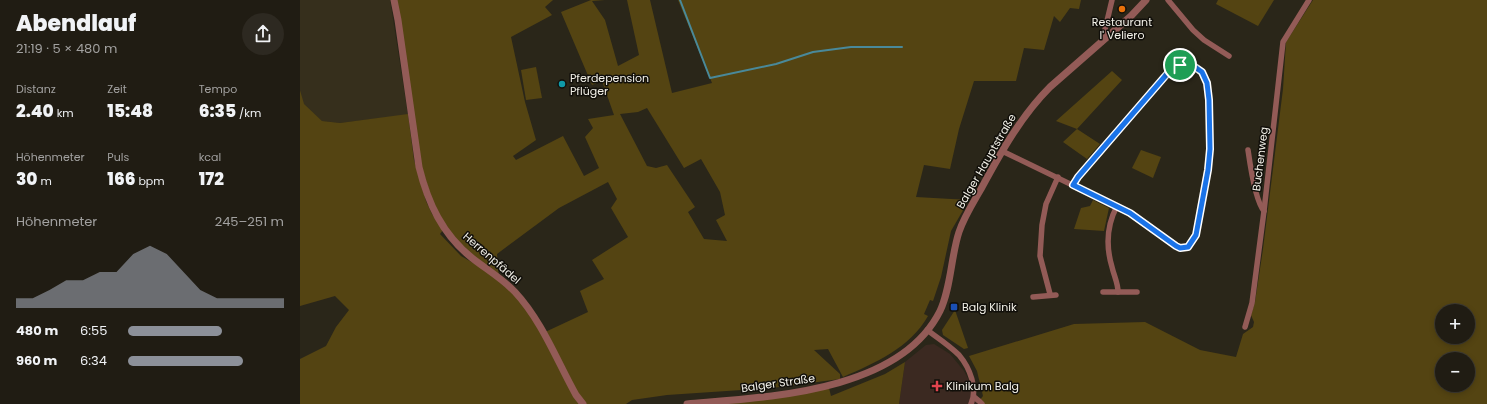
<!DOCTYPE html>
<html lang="de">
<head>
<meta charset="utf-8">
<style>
	:root { --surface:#201c13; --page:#2d2921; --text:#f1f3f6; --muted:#a2a1a0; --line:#3d3a33; --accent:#8c9099 }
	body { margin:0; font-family:Poppins,sans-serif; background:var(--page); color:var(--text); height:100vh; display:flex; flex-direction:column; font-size:15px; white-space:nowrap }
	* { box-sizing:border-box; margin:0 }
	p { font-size:13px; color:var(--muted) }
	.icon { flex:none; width:22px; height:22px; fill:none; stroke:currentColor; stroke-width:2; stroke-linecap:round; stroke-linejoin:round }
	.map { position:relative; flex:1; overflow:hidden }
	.side { display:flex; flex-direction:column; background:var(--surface); width:300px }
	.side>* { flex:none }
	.buttons { position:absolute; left:1135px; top:304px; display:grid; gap:8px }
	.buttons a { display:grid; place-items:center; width:40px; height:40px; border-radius:50%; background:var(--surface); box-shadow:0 2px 6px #0003,0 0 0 1px var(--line); font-size:20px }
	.pin { position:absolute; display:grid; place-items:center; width:34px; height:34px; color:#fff; margin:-17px; border:2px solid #fff; border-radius:50%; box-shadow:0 1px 4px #0007 }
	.round { display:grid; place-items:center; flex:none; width:42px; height:42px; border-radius:21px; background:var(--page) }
	.head { display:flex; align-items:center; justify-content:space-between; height:68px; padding:0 16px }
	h1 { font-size:22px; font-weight:800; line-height:30px }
	.metrics { display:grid; grid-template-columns:repeat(3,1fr); gap:6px; height:68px; padding:4px 16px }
	.metrics div { display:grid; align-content:center }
	.metrics b { font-size:17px; font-weight:800 }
	.metrics small { font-size:11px; font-weight:400 }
	.metrics p { font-size:11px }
	.chart { height:112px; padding:8px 16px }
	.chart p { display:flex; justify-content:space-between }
	.chart svg { width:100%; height:72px; margin-top:4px; fill:var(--accent); opacity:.7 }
	ul { padding:0 16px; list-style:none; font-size:13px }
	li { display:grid; grid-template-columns:64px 48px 1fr; align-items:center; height:30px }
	li i { height:10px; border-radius:5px; background:var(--accent) }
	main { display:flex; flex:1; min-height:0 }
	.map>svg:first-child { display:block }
	.built { fill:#362f1c }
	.medical { fill:#3b2921 }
	.green { fill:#544412; fill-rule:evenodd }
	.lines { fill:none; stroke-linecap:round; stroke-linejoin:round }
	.stream { stroke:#49899a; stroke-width:2 }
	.minor { stroke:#935b57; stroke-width:5.5 }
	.tertiary { stroke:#935b57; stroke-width:7 }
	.route-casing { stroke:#fff; stroke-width:8 }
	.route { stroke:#1a73e8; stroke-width:5 }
	.food-dot { fill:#e8710a; stroke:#110f0a; stroke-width:1.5 }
	.culture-dot { fill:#0f9aa8; stroke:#110f0a; stroke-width:1.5 }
	.transit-dot { fill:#1a4fb4; stroke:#110f0a; stroke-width:1.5 }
	.health-dot { fill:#e0444e; stroke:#110f0a; stroke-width:1.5 }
	.labels { text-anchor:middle; stroke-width:3; stroke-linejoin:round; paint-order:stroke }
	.poi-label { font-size:11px; fill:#f3f1e8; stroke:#110f0a; text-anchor:start }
	.street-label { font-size:11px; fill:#f3f1e8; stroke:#110f0a }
</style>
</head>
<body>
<main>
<section class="side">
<div class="head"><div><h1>Abendlauf</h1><p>21:19 · 5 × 480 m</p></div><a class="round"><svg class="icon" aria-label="share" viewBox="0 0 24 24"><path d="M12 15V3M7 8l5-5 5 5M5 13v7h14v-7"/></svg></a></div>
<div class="metrics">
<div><p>Distanz</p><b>2.40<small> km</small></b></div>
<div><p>Zeit</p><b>15:48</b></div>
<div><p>Tempo</p><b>6:35<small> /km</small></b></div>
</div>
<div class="metrics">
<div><p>Höhenmeter</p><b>30<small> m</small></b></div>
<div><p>Puls</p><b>166<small> bpm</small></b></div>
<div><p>kcal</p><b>172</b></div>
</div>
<div class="chart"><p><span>Höhenmeter</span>245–251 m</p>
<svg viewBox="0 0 160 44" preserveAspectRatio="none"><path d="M0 44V38L10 38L20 33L30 27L40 27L50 22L60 22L70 11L80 6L90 11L100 22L110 33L120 38L130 38L140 38L150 38L160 38V44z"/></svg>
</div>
<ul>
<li><b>480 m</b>6:55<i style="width:60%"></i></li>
<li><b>960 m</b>6:34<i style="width:74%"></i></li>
</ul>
</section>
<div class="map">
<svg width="1187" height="404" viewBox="0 0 1187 404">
	<rect width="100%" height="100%" fill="#2a2619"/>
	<!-- built -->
	<polygon class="built" points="0,0 90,0 108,115 40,123 22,121 3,104 0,90"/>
	<!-- medical -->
	<polygon class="medical" points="634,344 650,354 664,371 682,404 599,404 605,362 626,345"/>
	<!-- green -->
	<g class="green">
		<path d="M95,0H253L245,7L252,15L211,37L225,102L236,140L213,156L216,160L263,136L284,176L299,168L285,137L293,128L288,119L314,115L302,81L292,85L261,12L291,0H305L292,1L305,20L318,66L339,55L327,0H350L372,93L412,83L378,0H781L779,9L770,8L760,22L754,16L744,50L724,48L716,81H674L659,129L650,169L624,165L616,197L669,200L651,231L641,277L633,301L630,300L624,314L628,316C610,348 575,363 543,377L528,349L514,350L540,374V379L472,388L367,395L332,400L326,404H0V359L26,346L36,327L49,310L35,296L0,306V90L4,104L22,121L40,123L108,114L114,160L126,201L132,214L143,230L140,234L161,256L196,276L163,250L135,209L122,168ZM347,108L384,168L401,159L420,192L425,215L416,220L427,241L404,239L388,212L395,207L367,165L356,168L347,166L320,114L338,112ZM308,182L317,199L311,208L328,237L292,260L304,279L280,291L288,312L243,333L215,292L199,278L197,254L259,208Z"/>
		<polygon points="918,0 974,0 958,26 916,4"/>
		<path d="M1013,0H1187V404H682L679,401L683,396L677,371L669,356L774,324L845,322L900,350L936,357L943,334L953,327L954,322L951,315L955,302L963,249L983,89L986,42ZM1142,311H1168V337H1142ZM1142,359H1168V385H1142Z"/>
		<polygon points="236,67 242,98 226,100 221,70"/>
		<polygon points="812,71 822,80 777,129 800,144 787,159 763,142 777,129 756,121"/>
		<polygon points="841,150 861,157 853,178 832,168"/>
		<polygon points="793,200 809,208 804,231 774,229 781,208 790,206"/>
		<polygon points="655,310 668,348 664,349 643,335 642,330"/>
		<polygon points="605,362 599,404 412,404 529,388 531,396 585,374"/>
	</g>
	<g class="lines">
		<!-- stream -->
		<polyline class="stream" points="380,0 410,78 476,64 513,52 551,47 602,47"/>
		<!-- minor -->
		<g class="minor">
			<polyline points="868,0 893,30 904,40 929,56"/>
			<polyline points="802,42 812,0"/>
			<path d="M948,150C950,164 955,201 964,211"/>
			<path d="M702,151L830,213L876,246L880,248L888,247L896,235L907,171L910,149L908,91C907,77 898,60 880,65C875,66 871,70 867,74L777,177L773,185"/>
			<path d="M817,206C807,225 806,247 812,267C814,276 818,283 818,292"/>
			<polyline points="803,292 837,292"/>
			<polyline points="750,294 740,256 742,225 746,204 758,177"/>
			<polyline points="733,297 756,295"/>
			<polyline points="945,327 952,303 964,211 983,42 1009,0"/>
			<path d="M627,330C638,338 650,346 659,355C670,368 678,389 671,404"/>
			<polyline points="674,397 679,401 682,404"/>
		</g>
		<!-- tertiary -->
		<g class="tertiary">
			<path d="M94,0L98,20L119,167C128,203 142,234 172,258C186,269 203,279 215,292C242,321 257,361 276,395L283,404"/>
			<path d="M387,404C466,397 599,393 640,311C651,288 651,256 659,232C664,217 673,203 681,189C701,152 721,116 750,87L831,16L846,0"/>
		</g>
	</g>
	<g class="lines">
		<!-- route casing -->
		<g class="route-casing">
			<polygon id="route" points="880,65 892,65 902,72 907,83 909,100 910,149 908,170 896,235 888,247 880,248 876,246 830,213 773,185 778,177 867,74"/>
		</g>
		<!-- route -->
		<use href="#route" class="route"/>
	</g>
	<!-- markers -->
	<circle class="food-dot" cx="822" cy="9" r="4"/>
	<circle class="culture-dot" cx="262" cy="84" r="4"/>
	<rect class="transit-dot" x="650" y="303" width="8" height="8" rx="2"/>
	<path class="health-dot" d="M635 380h4v4h4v4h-4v4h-4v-4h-4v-4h4z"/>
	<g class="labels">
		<!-- poi labels -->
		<g class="poi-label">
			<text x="822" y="26" text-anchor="middle">Restaurant<tspan x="822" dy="13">I' Veliero</tspan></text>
			<text x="270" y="82">Pferdepension<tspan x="270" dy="13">Pflüger</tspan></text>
			<text x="662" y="311">Balg Klinik</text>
			<text x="646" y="390">Klinikum Balg</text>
		</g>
		<!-- street labels -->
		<g class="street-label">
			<text transform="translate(960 159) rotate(-83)" y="4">Buchenweg</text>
			<text transform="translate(686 161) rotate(-60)" y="4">Balger Hauptstraße</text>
			<text transform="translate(192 258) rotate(41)" y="4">Herrenpfädel</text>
			<text transform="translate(478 383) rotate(-8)" y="4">Balger Straße</text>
		</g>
	</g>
</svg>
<div class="buttons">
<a>+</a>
<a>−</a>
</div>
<div class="pin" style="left:880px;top:65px;background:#1e9e55"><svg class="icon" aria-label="arrive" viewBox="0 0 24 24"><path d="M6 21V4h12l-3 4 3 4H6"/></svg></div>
</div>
</main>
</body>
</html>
